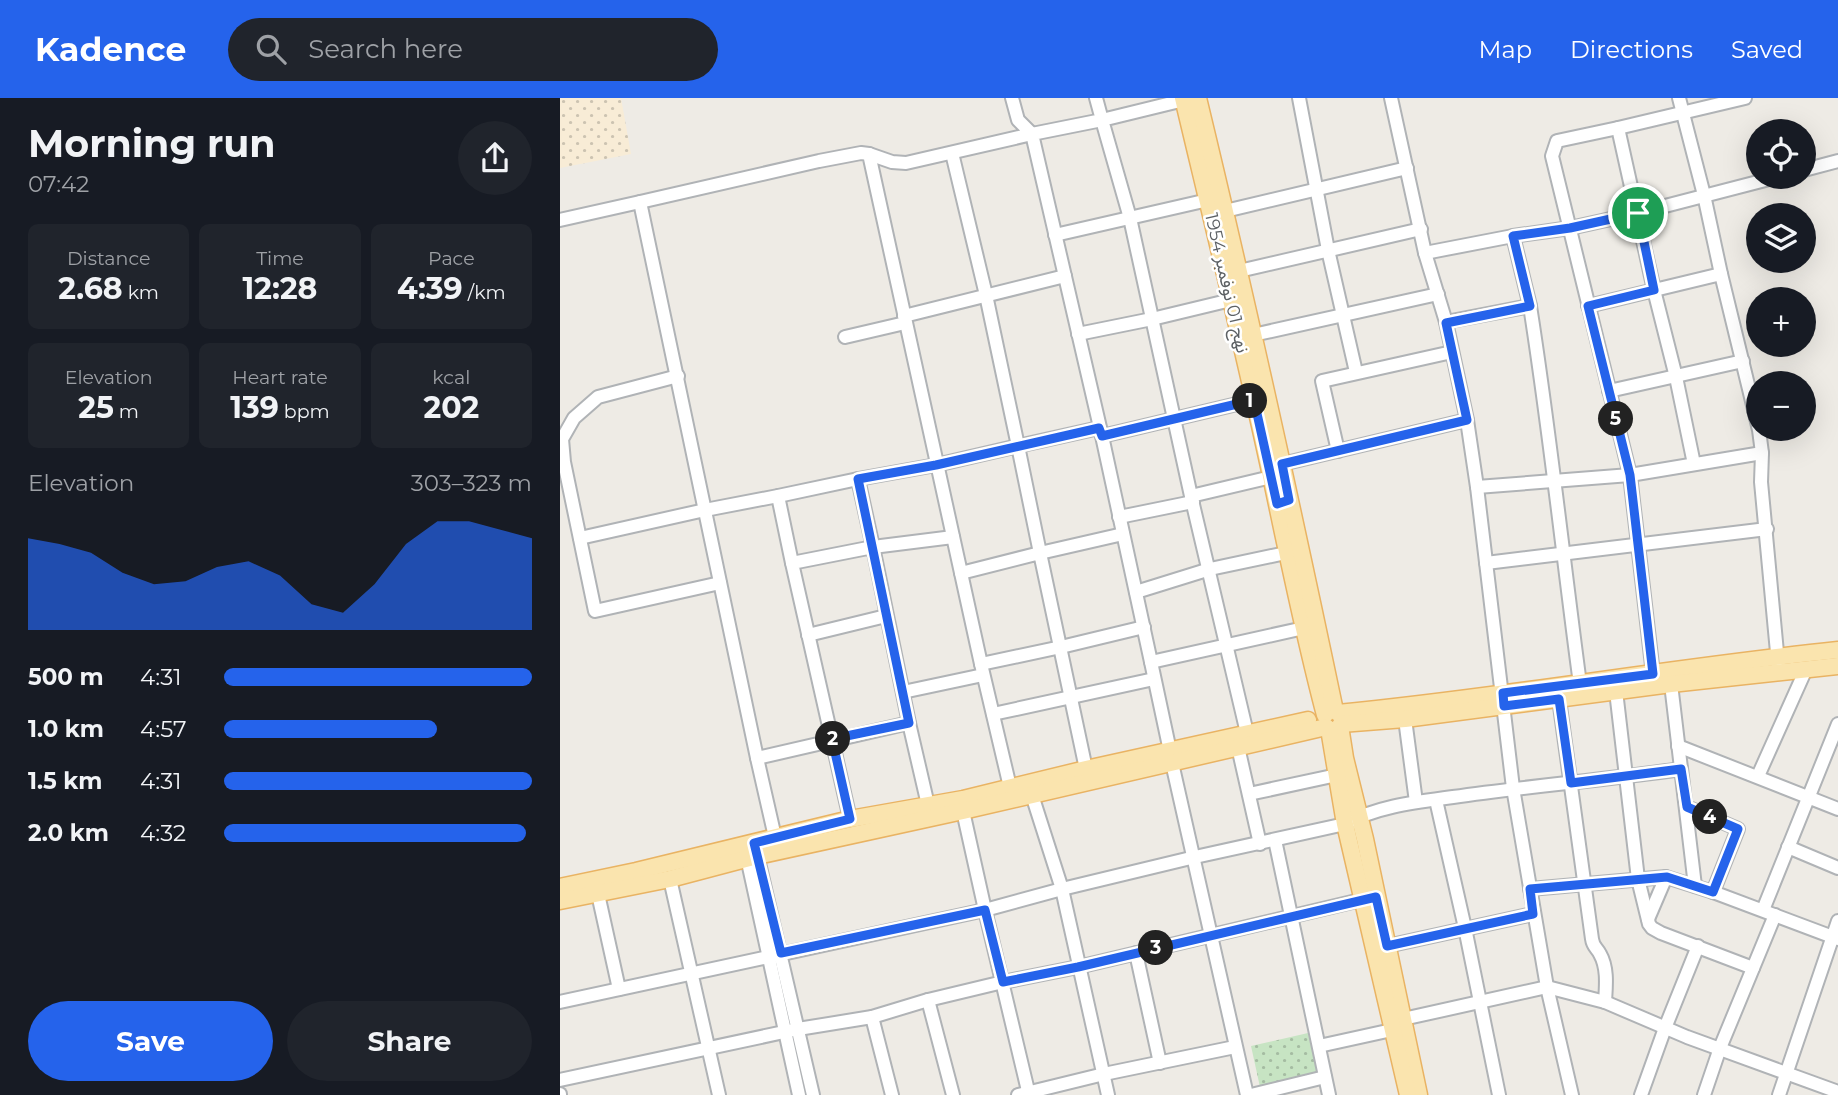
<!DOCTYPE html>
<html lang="en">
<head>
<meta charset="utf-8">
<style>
	:root { --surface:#171b24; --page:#20242c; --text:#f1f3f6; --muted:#9ea1a6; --accent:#2563eb }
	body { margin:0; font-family:Montserrat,"Noto Sans Arabic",sans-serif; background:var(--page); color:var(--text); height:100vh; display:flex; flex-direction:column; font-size:26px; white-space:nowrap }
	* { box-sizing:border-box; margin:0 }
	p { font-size:23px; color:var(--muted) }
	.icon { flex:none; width:38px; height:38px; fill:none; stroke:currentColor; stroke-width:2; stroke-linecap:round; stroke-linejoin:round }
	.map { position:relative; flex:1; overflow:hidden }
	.details { display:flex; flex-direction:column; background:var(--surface); width:560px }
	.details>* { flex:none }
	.fabs { position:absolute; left:1186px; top:21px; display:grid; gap:14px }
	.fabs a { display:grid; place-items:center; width:70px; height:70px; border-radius:50%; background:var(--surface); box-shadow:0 7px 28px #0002; font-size:35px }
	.pin { position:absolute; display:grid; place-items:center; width:60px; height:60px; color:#fff; margin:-30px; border:4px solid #fff; border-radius:50%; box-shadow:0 2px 7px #0007 }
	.km { position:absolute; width:35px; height:35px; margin:-18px; border-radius:50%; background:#222; color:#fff; font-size:19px; line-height:35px; text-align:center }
	.round { display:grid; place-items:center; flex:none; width:74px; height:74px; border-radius:37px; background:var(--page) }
	.summary { display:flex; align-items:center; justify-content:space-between; height:119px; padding:0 28px }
	h1 { font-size:38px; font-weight:700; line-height:52px }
	.figures { display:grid; grid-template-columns:repeat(3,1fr); gap:10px; height:119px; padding:7px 28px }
	.figures div { display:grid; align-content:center; border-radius:10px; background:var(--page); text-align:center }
	.figures b { font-size:30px; font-weight:700 }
	.figures small { font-size:19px; font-weight:400 }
	.figures p { font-size:19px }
	.chart { height:196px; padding:14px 28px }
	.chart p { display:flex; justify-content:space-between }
	.chart svg { width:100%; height:126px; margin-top:7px; fill:var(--accent); opacity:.7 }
	.cta { display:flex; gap:14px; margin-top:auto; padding:14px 28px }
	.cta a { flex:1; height:80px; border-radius:42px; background:var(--accent); color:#fff; font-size:28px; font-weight:700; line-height:80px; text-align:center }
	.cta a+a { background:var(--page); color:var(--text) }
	ul { padding:0 28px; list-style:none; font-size:23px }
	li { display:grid; grid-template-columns:112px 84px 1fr; align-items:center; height:52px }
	li i { height:18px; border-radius:9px; background:var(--accent) }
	header { display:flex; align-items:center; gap:42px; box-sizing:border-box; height:98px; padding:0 35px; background:var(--accent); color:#fff }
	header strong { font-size:33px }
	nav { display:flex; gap:38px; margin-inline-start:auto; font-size:24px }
	.search { width:490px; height:63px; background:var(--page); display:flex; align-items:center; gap:18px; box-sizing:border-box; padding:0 24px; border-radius:38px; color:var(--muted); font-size:26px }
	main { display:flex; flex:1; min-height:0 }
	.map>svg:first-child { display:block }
	.grass { fill:url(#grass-dots) }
	.sand { fill:url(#sand-dots) }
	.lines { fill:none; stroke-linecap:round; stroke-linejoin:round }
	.minor-casing { stroke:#b0b3b6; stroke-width:16 }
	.major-casing { stroke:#e9b363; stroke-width:19 }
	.minor { stroke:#fff; stroke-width:12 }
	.major { stroke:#fae4ae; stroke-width:16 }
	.route-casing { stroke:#fff; stroke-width:14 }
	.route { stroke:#2563eb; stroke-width:9 }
	.labels { text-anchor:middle; stroke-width:5; stroke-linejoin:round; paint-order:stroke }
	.street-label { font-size:18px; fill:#5d6164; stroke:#fff }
</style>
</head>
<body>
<header>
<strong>Kadence</strong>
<div class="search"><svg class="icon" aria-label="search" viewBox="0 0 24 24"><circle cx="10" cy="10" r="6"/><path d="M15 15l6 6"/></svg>Search here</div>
<nav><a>Map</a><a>Directions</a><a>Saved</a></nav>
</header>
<main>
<section class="details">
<div class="summary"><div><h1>Morning run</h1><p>07:42</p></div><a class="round"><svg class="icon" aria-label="share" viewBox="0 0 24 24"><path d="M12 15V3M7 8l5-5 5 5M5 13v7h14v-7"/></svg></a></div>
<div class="figures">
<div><p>Distance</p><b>2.68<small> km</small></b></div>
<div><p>Time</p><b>12:28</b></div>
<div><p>Pace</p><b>4:39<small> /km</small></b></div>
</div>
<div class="figures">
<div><p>Elevation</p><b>25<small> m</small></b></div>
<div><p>Heart rate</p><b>139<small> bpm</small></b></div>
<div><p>kcal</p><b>202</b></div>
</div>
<div class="chart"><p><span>Elevation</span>303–323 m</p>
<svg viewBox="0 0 160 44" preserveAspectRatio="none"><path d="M0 44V12L10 14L20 17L30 24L40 28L50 27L60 22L70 20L80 25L90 35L100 38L110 28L120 14L130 6L140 6L150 9L160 12V44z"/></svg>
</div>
<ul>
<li><b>500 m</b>4:31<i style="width:100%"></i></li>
<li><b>1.0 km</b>4:57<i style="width:69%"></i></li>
<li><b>1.5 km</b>4:31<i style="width:100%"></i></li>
<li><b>2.0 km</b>4:32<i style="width:98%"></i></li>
</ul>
<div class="cta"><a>Save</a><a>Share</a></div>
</section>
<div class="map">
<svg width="1278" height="997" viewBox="0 0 1278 997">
	<defs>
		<pattern id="grass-dots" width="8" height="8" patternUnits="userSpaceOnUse" patternTransform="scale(1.75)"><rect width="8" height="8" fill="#c7e4c3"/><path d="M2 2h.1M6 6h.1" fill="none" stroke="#a5bca2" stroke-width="1.8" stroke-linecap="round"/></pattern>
		<pattern id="sand-dots" width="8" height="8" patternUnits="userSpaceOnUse" patternTransform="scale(1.75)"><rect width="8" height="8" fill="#f8ecd6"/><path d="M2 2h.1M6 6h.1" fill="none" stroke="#ccc3b1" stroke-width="1.8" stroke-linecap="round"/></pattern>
	</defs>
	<rect width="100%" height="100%" fill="#eeebe5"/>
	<!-- grass -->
	<polygon class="grass" points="748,935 757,975 700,989 691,948"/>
	<!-- sand -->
	<polygon class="sand" points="0,0 61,0 71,56 0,70"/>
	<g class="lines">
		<!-- minor casing -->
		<g class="minor-casing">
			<g id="minor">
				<polyline points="536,0 542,22 472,36 542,338 591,564"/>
				<polyline points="739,0 768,152 796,274"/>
				<polyline points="831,0 865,155 886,224 907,322 917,389 953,690 987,889 1012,997"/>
				<polyline points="1119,0 1144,97 1161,176"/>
				<polyline points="624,2 542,22 570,120 631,398 687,635"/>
				<polyline points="1058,30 997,43 992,58 1070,377 1093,576"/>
				<polyline points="392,55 426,197 458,348 539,330"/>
				<polyline points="309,56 332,64 346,65 472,36 458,22 452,0"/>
				<polyline points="1244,72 1278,63"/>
				<polyline points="665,113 847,70"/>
				<polyline points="0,122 80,104"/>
				<polyline points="495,137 648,102"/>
				<polyline points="953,138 970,208"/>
				<polyline points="865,155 953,138 1010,130 1078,115 1217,79"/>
				<polyline points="679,173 861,131"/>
				<polyline points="1028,208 1161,176 1199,332 1202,355 1201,384 1218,565"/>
				<polyline points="344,218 505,178"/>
				<path d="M886,224L970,208C990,334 1003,460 1020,586"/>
				<polyline points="518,236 592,221 671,202"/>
				<polyline points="693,237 878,196"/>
				<polyline points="285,239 345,225"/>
				<polyline points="118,278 38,299 14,320 2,341 4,364 35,513 160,485"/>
				<polyline points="1049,293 1183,263"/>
				<polyline points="542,338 694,302"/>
				<polyline points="778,353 762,283 892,254"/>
				<polyline points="722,366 907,322"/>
				<polyline points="1134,366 1116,279 1094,192 1058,30 1185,0"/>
				<polyline points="298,381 313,449 393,439"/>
				<polyline points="917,389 1070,377 1202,355"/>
				<polyline points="218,398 232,465"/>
				<polyline points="631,398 711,379"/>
				<polyline points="559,419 633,404"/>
				<polyline points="20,440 145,412 218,398 298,381 376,367 458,348 480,455 563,436"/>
				<polyline points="926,465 1207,431"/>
				<polyline points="401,475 480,455 526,671"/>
				<polyline points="576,494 650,471 726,455"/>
				<polyline points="248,537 326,518"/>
				<polyline points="421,566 501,549 584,529"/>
				<polyline points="1111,586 1135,788"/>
				<polyline points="1056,593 1078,781 1089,826 1092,830 1101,835 1193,870"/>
				<polyline points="343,594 423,577"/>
				<path d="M999,601L1032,841C1033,849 1037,850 1040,856C1048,870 1046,888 1045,904"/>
				<polyline points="433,616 594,581"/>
				<polyline points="845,621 856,704"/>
				<polyline points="1118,648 1278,711"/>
				<polyline points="678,649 700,746"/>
				<polyline points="610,653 591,564 744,530"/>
				<polyline points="197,660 349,625"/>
				<polyline points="612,665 687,997"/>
				<polyline points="1198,678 1246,571"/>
				<polyline points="689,696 777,677"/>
				<polyline points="472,697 502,791 548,997"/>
				<polyline points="876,702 905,830 939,997"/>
				<polyline points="1127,709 1178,731 1153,794"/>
				<polyline points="403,713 425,812 469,997"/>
				<polyline points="290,721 232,465 313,449 349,625 368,707"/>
				<polyline points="215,739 197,660 80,104 259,63 301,55 309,56 421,566 450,689"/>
				<polyline points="715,742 769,997"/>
				<polyline points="1228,749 1278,770"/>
				<polyline points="196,752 253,997"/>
				<polyline points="186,755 239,997"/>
				<polyline points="110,781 159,997"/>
				<polyline points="970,791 1106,779 1153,794 1278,841"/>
				<polyline points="38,796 59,891"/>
				<polyline points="1203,812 1278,626"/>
				<polyline points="1088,821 1106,779"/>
				<polyline points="827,848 973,816"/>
				<polyline points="576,855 600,965"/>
				<polyline points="368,902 393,997"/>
				<path d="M0,904L425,812L502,791L635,759L785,726C818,708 857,704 893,699C969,688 1045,682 1121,671"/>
				<polyline points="312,919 332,997"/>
				<polyline points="843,921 987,889 1045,904 1127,939 1278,994"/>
				<polyline points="759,948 841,930"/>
				<polyline points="0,982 238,931 312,919 368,902 443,884 518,869 809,800"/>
				<polyline points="0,996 0,997"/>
				<polyline points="458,997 544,976 675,949"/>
				<polyline points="691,997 765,979"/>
				<polyline points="1081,997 1105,930 1138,848"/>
				<polyline points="1144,997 1160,950 1215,817"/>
				<polyline points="1219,997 1278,823"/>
			</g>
		</g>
		<!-- major casing -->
		<g class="major-casing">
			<g id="major">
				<path d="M623,0C653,126 684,252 711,378C728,458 744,538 765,617"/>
				<path d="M638,0C687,203 732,408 775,613"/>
				<path d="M778,615C945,599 1111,569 1278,552"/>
				<polyline points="781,626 845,621 1111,586 1278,568"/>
				<polyline points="780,628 785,660 805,741 859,997"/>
				<polyline points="769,631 785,726 848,997"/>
				<polyline points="0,789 76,773 290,721 403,701 526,671 748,622"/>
				<polyline points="0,803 110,781 197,758 403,713 766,629"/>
			</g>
		</g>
		<!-- minor -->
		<use href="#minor" class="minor"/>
		<!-- major -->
		<use href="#major" class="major"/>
	</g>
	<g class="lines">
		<!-- route casing -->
		<g class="route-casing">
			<polygon id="route" points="1078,115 1094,192 1028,208 1070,377 1093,576 943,595 944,608 999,601 1011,685 1121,671 1127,709 1178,731 1153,794 1107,779 970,791 973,816 827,848 816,799 518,869 443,884 425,812 221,855 194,745 290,721 272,641 349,625 298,381 376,367 539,330 542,338 694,302 717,406 729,402 722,366 907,322 886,225 970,208 953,138 1010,130"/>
		</g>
		<!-- route -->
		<use href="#route" class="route"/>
	</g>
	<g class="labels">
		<!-- street labels -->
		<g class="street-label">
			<text transform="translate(667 185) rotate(77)" y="6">نهج 01 نوفمبر 1954</text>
		</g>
	</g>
</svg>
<div class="fabs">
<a><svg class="icon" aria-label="locate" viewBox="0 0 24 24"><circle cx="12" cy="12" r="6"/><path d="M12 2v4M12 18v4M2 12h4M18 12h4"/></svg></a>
<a><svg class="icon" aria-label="layers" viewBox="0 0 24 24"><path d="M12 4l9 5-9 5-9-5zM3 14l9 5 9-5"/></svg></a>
<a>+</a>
<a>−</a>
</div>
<div class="pin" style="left:1078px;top:115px;background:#1e9e55"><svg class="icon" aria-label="arrive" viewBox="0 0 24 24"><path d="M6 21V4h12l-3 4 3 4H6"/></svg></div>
<b class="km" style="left:690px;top:303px">1</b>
<b class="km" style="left:273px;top:641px">2</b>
<b class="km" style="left:596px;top:850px">3</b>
<b class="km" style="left:1150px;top:719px">4</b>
<b class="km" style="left:1056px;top:321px">5</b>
</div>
</main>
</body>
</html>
